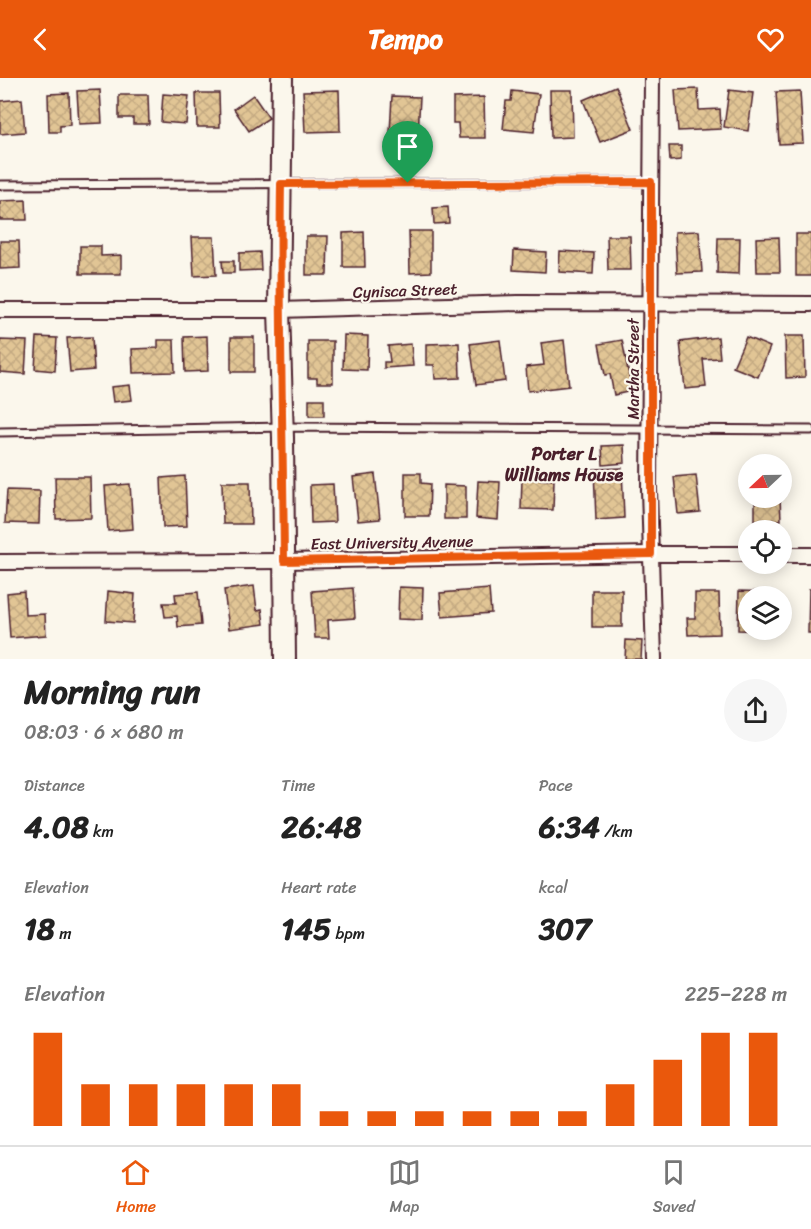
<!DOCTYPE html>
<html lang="en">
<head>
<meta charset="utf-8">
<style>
	:root { --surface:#fff; --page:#f6f6f6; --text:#222; --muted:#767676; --line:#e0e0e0; --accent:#ea580c }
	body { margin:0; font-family:Sriracha,sans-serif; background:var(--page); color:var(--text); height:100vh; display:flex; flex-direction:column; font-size:22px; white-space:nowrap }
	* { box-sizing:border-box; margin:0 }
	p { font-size:20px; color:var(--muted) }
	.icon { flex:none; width:33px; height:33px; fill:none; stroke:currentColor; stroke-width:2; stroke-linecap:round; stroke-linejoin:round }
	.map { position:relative; height:581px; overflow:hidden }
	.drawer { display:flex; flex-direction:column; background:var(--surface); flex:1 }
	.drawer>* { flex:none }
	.needle { width:39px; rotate:248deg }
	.controls { position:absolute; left:738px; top:376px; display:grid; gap:12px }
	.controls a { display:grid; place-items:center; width:54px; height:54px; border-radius:50%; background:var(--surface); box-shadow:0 3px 15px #0003; font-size:30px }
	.pin { position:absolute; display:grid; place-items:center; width:51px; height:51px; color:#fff; margin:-62px -26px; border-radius:50% 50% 50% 0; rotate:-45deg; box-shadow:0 0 6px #0007 }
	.pin .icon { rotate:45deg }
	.round { display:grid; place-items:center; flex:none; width:63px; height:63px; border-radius:32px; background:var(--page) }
	.summary { display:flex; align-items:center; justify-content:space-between; height:102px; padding:0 24px }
	h1 { font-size:33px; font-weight:700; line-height:45px }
	.figures { display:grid; grid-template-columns:repeat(3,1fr); gap:9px; height:102px; padding:6px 24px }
	.figures div { display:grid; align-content:center }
	.figures b { font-size:30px; font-weight:700 }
	.figures small { font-size:16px; font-weight:400 }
	.figures p { font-size:16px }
	.chart { height:168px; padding:12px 24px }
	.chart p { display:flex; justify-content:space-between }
	.chart svg { width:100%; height:108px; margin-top:6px; stroke:var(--accent); stroke-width:6 }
	header { display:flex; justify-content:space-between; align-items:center; height:78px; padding:0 24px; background:var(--accent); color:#fff; font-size:27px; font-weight:700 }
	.dock { display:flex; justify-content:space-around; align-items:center; height:84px; border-top:2px solid var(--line); background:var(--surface); font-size:16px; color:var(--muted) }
	.dock a { display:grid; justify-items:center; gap:3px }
	.dock .active { color:var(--accent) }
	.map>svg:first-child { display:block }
	.building { fill:url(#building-cross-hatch); stroke:#4a1f2b; stroke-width:1.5 }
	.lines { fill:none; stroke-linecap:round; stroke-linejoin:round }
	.lane-casing { stroke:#4a1f2b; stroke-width:11 }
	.street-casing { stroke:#4a1f2b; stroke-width:18 }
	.secondary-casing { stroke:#4a1f2b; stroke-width:24 }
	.lane { stroke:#fbf7ec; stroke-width:7 }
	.street { stroke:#fbf7ec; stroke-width:14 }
	.secondary { stroke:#fbf7ec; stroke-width:20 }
	.route-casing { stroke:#fff; stroke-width:12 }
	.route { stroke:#ea580c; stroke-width:8 }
	.labels { text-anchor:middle; stroke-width:4.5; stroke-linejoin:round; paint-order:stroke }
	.street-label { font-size:16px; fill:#4a1f2b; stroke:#fbf7ec }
	.neighbourhood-label { font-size:18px; font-weight:bold; fill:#4a1f2b; stroke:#fbf7ec }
</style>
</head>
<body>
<header><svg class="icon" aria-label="back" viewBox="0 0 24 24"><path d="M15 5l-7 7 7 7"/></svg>Tempo<svg class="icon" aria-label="heart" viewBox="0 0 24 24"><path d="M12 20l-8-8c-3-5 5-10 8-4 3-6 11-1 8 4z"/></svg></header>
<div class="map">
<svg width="811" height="581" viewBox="0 0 811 581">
	<defs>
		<pattern id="building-cross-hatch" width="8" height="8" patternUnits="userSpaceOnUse" patternTransform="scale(1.5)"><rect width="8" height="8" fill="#e1c595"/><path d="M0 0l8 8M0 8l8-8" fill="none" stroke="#c3a981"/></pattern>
	</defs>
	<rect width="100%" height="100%" fill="#fbf7ec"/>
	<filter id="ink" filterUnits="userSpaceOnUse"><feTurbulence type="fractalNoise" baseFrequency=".0167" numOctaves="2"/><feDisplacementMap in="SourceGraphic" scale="12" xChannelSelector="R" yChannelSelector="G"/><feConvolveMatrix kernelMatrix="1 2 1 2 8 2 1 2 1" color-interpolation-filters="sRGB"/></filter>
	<g filter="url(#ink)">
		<!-- building -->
		<g class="building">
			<polygon points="616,8 633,51 600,64 583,22"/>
			<polygon points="698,11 699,32 720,31 721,51 678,53 675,12"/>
			<polygon points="100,12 102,45 79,46 77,13"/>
			<polygon points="339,12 340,53 305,54 303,13"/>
			<polygon points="550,12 572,12 573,59 551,60"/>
			<polygon points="729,12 753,15 748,53 724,49"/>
			<polygon points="512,13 539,16 534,54 503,51 506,23 511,23"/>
			<polygon points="800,13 803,65 779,66 776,14"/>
			<polygon points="69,15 70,47 60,48 60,54 49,54 48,16"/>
			<polygon points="196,15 219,15 220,49 197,49"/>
			<polygon points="163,16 189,18 186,46 161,44"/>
			<polygon points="119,17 148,17 149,46 133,46 133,40 119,40"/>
			<polygon points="253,17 269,40 249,53 234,31"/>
			<polygon points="392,18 420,19 418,56 390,55"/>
			<polygon points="484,19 485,60 459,60 458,45 453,45 453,20"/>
			<polygon points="22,21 25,54 0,56 0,23"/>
			<polygon points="669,68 681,68 681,82 670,83"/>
			<polygon points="26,122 27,142 0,142 0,123"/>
			<polygon points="448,129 449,145 434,146 433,130"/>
			<polygon points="409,153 431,153 431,194 410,195"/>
			<polygon points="699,153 702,194 677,195 675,154"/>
			<polygon points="364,154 365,189 343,189 343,155"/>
			<rect x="796" y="156" width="15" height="42"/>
			<polygon points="306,158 328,158 327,197 306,197"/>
			<polygon points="607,158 630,158 631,192 608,192"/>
			<polygon points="192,159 214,159 216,197 194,198"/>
			<polygon points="779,159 780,194 757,194 756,160"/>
			<polygon points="718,160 740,160 739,196 717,195"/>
			<polygon points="0,163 19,163 20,190 0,191"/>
			<polygon points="80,168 101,168 101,178 121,177 121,196 80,196"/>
			<polygon points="514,172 546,174 545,194 513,192"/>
			<polygon points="560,173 594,175 593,196 559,194"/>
			<polygon points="260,174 261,192 239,193 239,175"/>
			<polygon points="222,183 234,183 234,195 223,195"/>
			<polygon points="344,257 368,258 367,292 343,291"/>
			<polygon points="207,258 208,293 185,294 184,259"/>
			<polygon points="785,258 804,258 805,299 786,300"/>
			<polygon points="37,259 57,260 55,293 35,291"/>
			<polygon points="92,259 94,292 70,294 67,260"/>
			<rect x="231" y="259" width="23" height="35"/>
			<polygon points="718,259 720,280 703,281 706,309 685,311 680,264"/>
			<polygon points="746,259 770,269 758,299 733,289"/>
			<polygon points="0,262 27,263 25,296 0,294"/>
			<polygon points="158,262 174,262 175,294 133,295 132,271 158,270"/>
			<polygon points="500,262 505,303 476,307 470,266"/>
			<polygon points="564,262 569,308 528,313 526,289 544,287 541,265"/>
			<polygon points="622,262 632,313 614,317 610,296 605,297 599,266"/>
			<polygon points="308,263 333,263 333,305 317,305 317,300 308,300"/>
			<polygon points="459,265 460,300 435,301 434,287 426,287 426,266"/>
			<polygon points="411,266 413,288 384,290 384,284 390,284 388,268"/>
			<polygon points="130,307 132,322 113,324 111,309"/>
			<rect x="309" y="321" width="15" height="17"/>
			<polygon points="624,367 625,385 603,387 602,368"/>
			<polygon points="622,390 624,440 596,442 594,391"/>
			<polygon points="405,395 421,395 421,405 430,406 429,438 405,438"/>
			<polygon points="375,396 380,441 358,443 353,399"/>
			<polygon points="696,397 700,434 678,436 674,399"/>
			<polygon points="185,398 187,448 163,449 161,400"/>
			<polygon points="55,399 90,399 91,440 56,441"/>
			<polygon points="522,401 554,402 553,432 521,431"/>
			<polygon points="478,403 500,404 498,442 476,440"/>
			<polygon points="222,404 250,404 251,446 223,446"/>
			<polygon points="130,406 133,451 108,453 105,408"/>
			<polygon points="333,406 335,444 311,445 310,407"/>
			<polygon points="444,407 466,408 466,441 444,441"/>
			<polygon points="7,412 40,413 39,446 5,445"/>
			<polygon points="755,420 780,420 781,442 755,442"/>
			<polygon points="254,508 257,532 262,531 264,546 229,551 224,512"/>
			<polygon points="399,509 423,510 422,542 398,541"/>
			<polygon points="353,510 355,540 328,542 329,560 315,560 312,513"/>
			<polygon points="489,511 491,535 442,539 440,515"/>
			<polygon points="809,511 811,511 811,555 808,555"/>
			<rect x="592" y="512" width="30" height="37"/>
			<polygon points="24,513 25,537 45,536 46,557 10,560 7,515"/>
			<polygon points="108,513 135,516 133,545 106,543"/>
			<polygon points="739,513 772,514 771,519 748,519 748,552 771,553 738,552"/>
			<polygon points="198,514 201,547 178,549 177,538 165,539 163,525 176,525 175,516"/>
			<polygon points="695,515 719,515 720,556 688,557 687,540 695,540"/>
			<polygon points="626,562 642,563 641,581 625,581"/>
		</g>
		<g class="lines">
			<!-- lane casing -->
			<g class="lane-casing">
				<g id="lane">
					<polyline points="0,107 651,104"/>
					<polyline points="0,354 283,349 811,352"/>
				</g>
			</g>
			<!-- street casing -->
			<g class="street-casing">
				<g id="street">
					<polyline points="652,0 649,411 654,581"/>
					<polyline points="0,232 279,232 517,225 811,226"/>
					<polyline points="782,477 811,477"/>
					<polyline points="0,484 284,483 651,476 748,476"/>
				</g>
			</g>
			<!-- secondary casing -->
			<g class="secondary-casing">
				<polyline id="secondary" points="282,0 279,232 283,360 285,581"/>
			</g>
			<!-- lane -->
			<use href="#lane" class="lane"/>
			<!-- street -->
			<use href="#street" class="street"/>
			<!-- secondary -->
			<use href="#secondary" class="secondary"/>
		</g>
	</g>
	<g class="lines" filter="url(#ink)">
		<!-- route casing -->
		<g class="route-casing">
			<path id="route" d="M651,104V476L284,483C283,357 279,232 281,106Z"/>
		</g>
		<!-- route -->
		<use href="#route" class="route"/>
	</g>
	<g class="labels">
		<!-- street labels -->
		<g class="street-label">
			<text transform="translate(405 212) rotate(-2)" y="6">Cynisca Street</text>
			<text transform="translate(633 291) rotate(-90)" y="6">Martha Street</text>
			<text transform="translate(392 464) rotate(-1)" y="6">East University Avenue</text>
		</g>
		<!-- neighbourhood labels -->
		<g class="neighbourhood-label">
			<text x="564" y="382">Porter L<tspan x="564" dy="21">Williams House</tspan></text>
		</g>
	</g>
</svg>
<div class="controls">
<a><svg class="needle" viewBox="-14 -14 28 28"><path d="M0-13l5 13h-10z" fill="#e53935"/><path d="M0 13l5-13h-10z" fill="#767676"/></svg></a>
<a><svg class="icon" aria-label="locate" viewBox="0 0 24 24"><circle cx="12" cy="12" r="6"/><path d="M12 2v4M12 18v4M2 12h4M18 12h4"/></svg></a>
<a><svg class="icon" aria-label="layers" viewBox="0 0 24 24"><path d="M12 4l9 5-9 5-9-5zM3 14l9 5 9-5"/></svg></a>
</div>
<div class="pin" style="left:408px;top:105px;background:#1e9e55"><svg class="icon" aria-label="arrive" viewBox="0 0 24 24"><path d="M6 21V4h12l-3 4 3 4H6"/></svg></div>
</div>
<section class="drawer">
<div class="summary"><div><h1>Morning run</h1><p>08:03 · 6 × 680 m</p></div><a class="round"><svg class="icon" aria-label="share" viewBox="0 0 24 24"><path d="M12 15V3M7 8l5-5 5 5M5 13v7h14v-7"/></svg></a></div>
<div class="figures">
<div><p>Distance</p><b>4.08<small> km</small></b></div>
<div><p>Time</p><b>26:48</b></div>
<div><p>Pace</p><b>6:34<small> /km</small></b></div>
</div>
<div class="figures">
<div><p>Elevation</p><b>18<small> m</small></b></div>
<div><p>Heart rate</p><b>145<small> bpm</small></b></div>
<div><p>kcal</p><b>307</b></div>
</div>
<div class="chart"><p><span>Elevation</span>225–228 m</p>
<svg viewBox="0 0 160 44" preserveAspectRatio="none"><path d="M5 44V6M15 44V27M25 44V27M35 44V27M45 44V27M55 44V27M65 44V38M75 44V38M85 44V38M95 44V38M105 44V38M115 44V38M125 44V27M135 44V17M145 44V6M155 44V6"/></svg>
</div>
</section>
<nav class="dock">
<a class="active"><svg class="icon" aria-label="home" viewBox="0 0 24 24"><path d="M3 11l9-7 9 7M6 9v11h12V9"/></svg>Home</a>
<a><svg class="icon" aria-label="map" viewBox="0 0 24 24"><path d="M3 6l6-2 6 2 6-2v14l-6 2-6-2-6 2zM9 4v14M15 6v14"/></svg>Map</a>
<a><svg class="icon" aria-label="saved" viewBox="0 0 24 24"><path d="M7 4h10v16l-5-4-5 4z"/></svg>Saved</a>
</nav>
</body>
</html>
